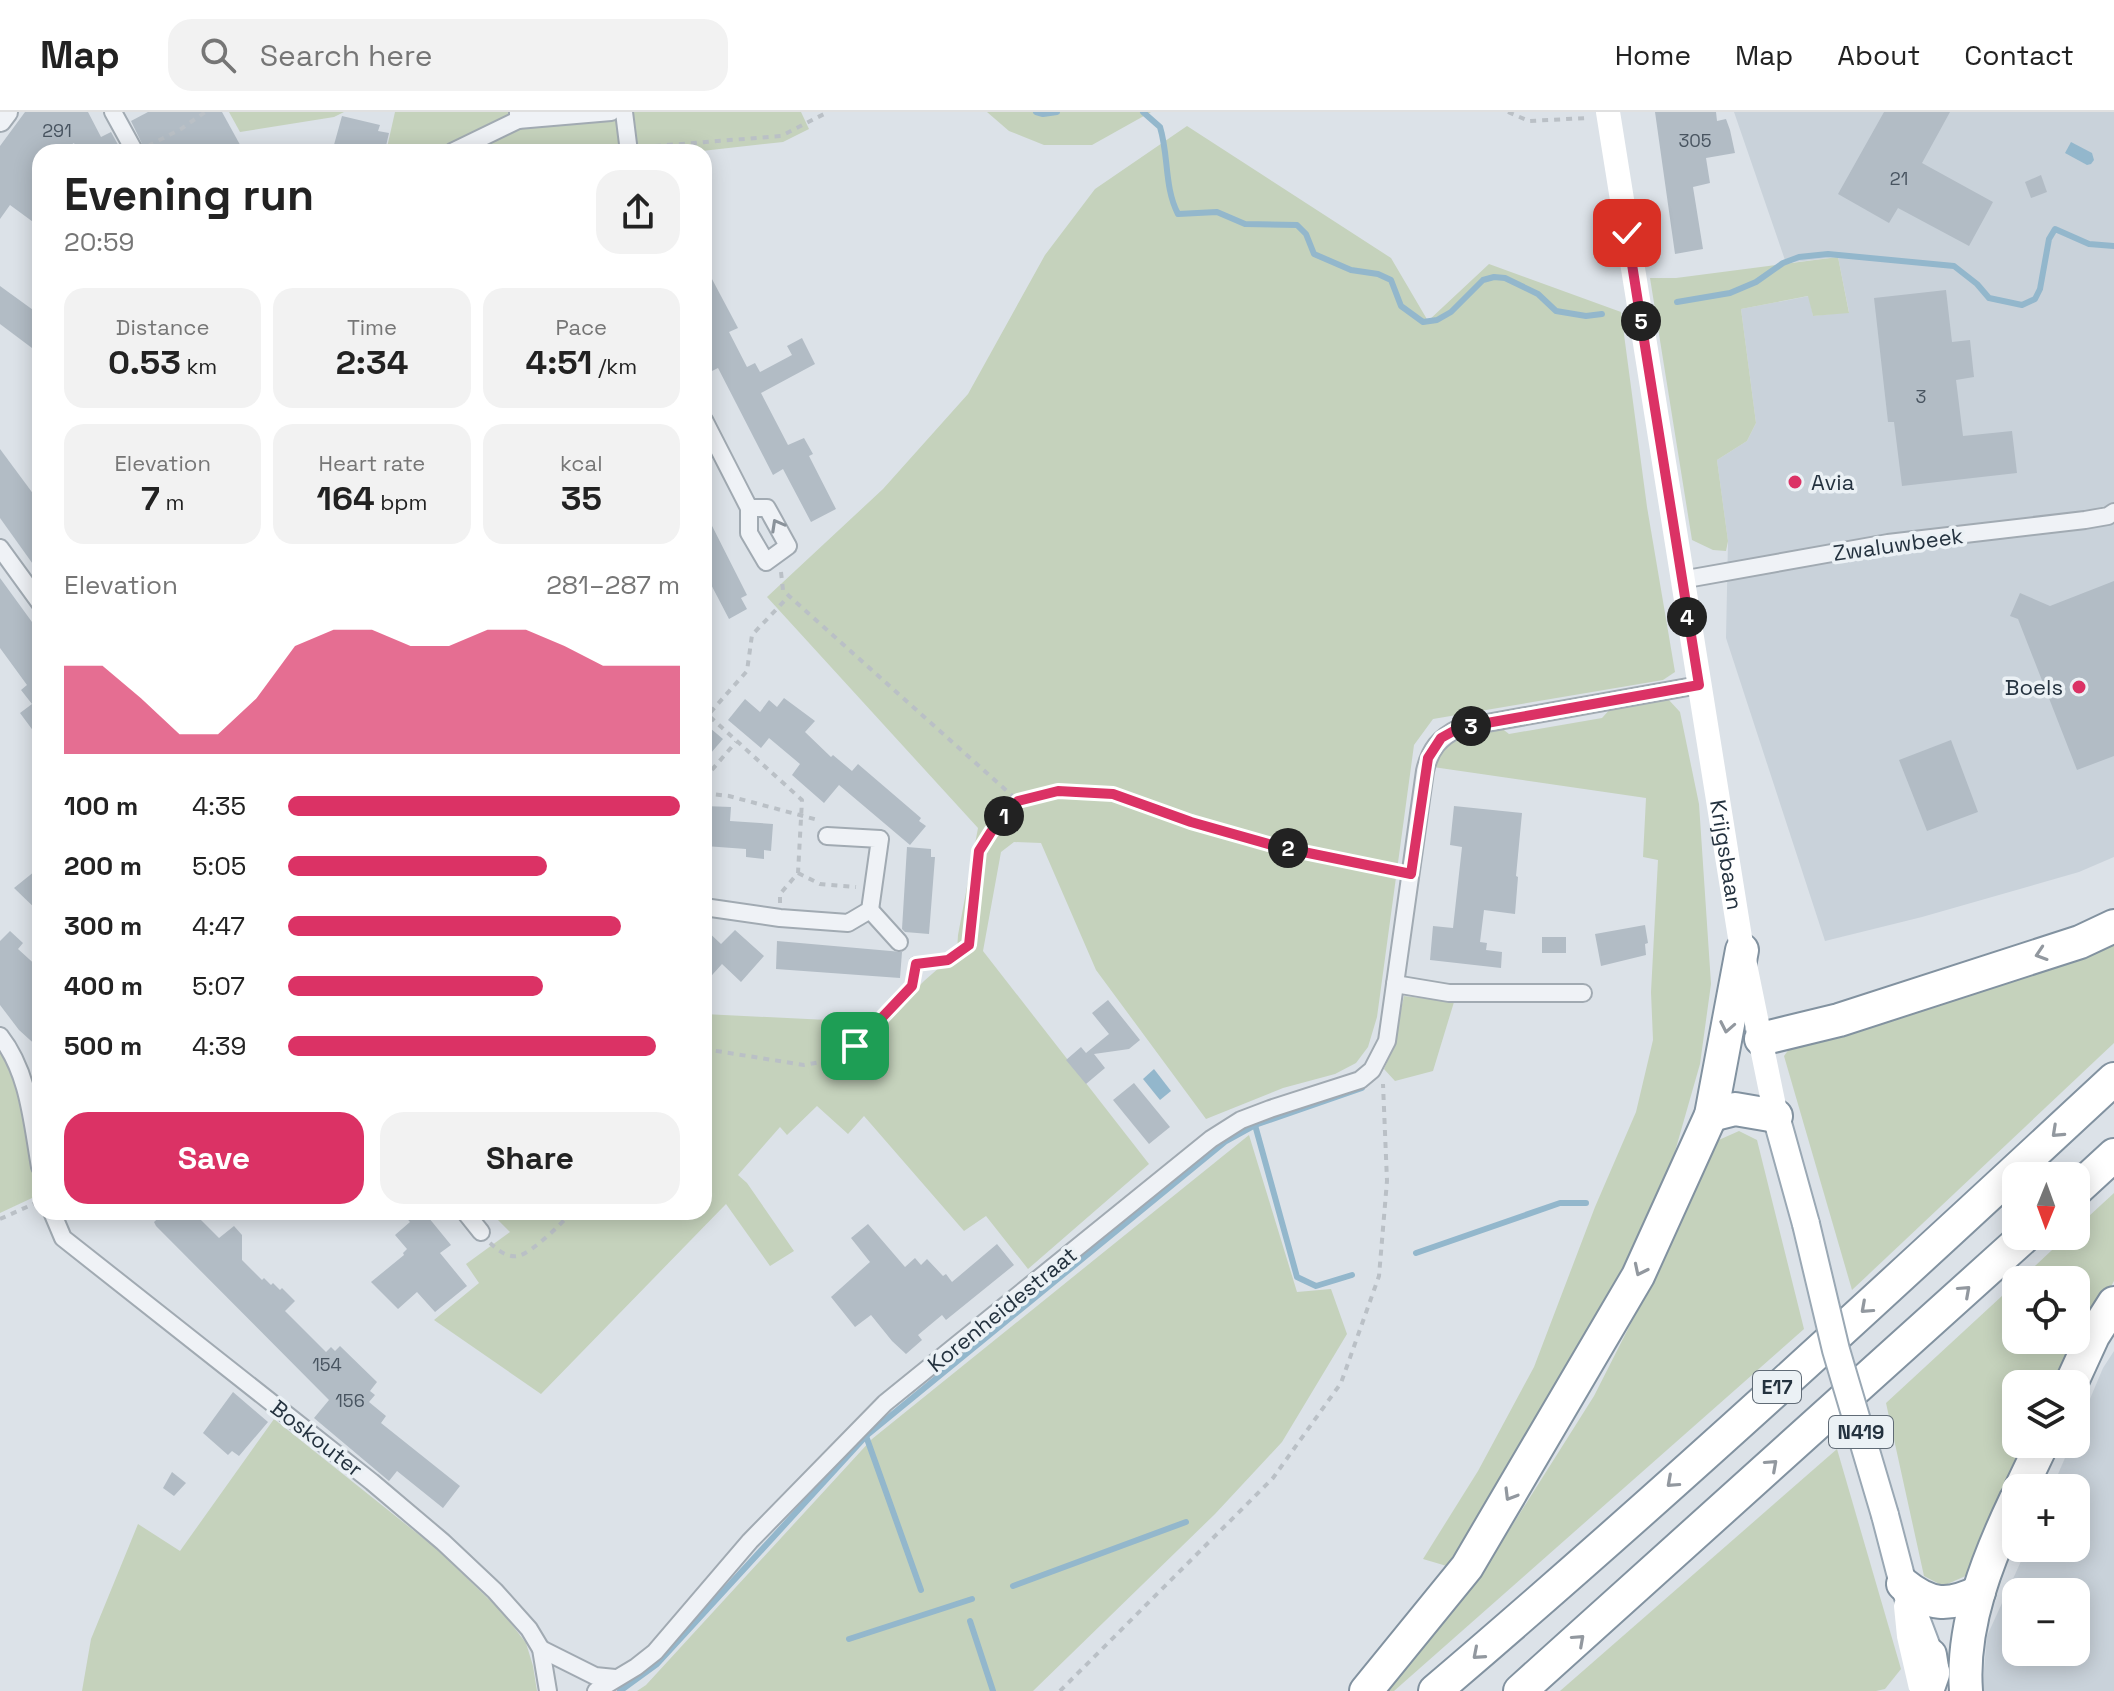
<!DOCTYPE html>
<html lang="en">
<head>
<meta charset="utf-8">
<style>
	:root { --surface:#fff; --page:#f2f2f2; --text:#222; --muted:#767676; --line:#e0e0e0; --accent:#db3265 }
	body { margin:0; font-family:"Space Grotesk",sans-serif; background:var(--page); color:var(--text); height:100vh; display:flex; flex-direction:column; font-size:30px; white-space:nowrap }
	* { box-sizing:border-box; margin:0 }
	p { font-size:26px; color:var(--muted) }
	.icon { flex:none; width:44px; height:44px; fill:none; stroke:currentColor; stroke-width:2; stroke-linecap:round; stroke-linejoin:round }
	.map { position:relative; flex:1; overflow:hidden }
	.side { position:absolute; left:32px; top:32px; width:680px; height:1076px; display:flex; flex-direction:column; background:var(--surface); border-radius:24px; box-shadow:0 4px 20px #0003 }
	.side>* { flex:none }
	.needle { width:52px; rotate:181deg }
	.tools { position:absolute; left:2002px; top:1050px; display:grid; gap:16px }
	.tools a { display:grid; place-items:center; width:88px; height:88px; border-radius:16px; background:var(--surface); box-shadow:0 4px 20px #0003; font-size:40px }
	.pin { position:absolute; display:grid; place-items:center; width:68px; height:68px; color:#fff; margin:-34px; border-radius:16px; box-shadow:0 4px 12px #0006 }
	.km { position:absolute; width:40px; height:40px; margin:-20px; border-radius:50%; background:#222; color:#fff; font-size:22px; line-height:40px; text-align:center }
	.round { display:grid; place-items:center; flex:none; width:84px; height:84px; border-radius:24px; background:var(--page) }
	.overview { display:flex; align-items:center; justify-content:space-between; height:136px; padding:0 32px }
	h1 { font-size:44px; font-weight:600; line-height:60px }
	.metrics { display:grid; grid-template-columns:repeat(3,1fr); gap:12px; height:136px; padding:8px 32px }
	.metrics div { display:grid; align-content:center; border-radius:20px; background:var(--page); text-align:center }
	.metrics b { font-size:34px; font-weight:600 }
	.metrics small { font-size:22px; font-weight:400 }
	.metrics p { font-size:22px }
	.chart { height:224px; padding:16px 32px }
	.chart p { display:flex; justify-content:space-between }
	.chart svg { width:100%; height:144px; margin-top:8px; fill:var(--accent); opacity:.7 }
	.primary-button { display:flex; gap:16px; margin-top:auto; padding:16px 32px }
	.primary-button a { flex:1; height:92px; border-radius:24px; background:var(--accent); color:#fff; font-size:32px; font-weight:600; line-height:92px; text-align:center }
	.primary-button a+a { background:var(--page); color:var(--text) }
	ul { padding:0 32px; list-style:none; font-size:26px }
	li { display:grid; grid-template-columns:128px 96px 1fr; align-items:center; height:60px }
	li i { height:20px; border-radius:10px; background:var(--accent) }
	header { display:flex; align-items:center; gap:48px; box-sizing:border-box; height:112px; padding:0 40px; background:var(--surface); border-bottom:2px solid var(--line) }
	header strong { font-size:38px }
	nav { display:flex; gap:44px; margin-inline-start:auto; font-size:28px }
	.search { width:560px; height:72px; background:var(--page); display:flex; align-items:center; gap:20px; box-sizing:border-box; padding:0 28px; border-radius:24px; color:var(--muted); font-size:30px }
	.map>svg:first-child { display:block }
	.built { fill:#c9d2da; fill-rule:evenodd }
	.green { fill:#c5d2bc }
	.water { fill:#93b7cc }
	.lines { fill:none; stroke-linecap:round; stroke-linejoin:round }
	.stream { stroke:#93b7cc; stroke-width:6 }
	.building { fill:#b2bcc5 }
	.minor-casing { stroke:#a1aab2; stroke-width:20 }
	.tertiary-casing { stroke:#a1aab2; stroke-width:26 }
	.primary-casing { stroke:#9aa8b4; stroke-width:30 }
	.motorway-casing { stroke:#8292a0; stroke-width:36 }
	.path { stroke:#bac0c6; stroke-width:4; stroke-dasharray:6 6; stroke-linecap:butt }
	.minor { stroke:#eff2f6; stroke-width:16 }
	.tertiary { stroke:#eff2f6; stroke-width:22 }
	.secondary { stroke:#fff; stroke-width:24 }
	.primary { stroke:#fff; stroke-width:26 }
	.motorway { stroke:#fff; stroke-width:32 }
	.primary-bridge-casing { stroke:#9aa8b4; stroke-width:30; stroke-linecap:butt }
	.primary-bridge { stroke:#fff; stroke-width:26 }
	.oneway { stroke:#8a929a }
	.oneway2 { stroke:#92989f }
	.route-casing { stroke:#fff; stroke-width:16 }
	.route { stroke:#db3265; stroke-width:10 }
	.poi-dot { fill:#db3265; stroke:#ebf1f5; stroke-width:3 }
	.labels { text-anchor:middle; stroke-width:7; stroke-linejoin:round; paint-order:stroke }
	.number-label { font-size:18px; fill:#485460 }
	.shield { fill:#ebf1f5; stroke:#606b76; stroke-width:2 }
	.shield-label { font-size:20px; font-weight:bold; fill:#24323f }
	.poi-label { font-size:22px; fill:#24323f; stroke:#ebf1f5; text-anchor:start }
	.street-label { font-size:22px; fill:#24323f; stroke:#ebf1f5 }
</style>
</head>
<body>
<header>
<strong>Map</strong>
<div class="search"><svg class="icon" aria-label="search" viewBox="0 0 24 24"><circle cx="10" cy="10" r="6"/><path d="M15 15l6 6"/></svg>Search here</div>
<nav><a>Home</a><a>Map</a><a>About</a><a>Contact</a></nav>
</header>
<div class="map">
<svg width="2114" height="1579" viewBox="0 0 2114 1579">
	<rect width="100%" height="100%" fill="#dce2e8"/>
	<!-- built -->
	<g class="built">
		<polygon points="1734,0 2114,0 2114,745 2079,760 1922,805 1825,829 1726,526 1728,429 1717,348 1747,329 1756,311 1741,197 1809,184 1813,204 1849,200 1838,145 1786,151"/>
		<path d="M2114,1239V1579H1982L1987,1524L2027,1436H2076V1376H2052L2071,1332H2076V1320L2103,1256ZM2016,1480H2076V1540H2016Z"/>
	</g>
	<!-- green -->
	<g class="green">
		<polygon points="229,0 344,0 334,5 240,20"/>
		<polygon points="395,0 801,0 809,17 783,30 693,40 386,40"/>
		<polygon points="987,0 1151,0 1092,33 1044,33 1009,19"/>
		<polygon points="1187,14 1391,146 1428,209 1489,152 1621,200 1647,395 1675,560 1663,568 1433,607 1414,633 1377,905 1368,935 1356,951 1335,962 1283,976 1206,1007 1096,858 1041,731 1014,730 1001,740 983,839 1149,1052 1028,1157 986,1104 964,1119 864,1004 848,1022 817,994 787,1023 780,1015 738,1063 747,1071 794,1139 770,1154 726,1092 541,1282 434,1208 479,1171 466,1152 510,1120 496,1106 503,1100 704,1100 704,902 868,910 875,918 924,869 957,840 958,823 978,716 767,485 883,377 968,282 1045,143 1095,77"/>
		<polygon points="1838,145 1849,201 1813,204 1808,184 1741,197 1756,311 1747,329 1717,348 1728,429 1726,439 1713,438 1692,428 1650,166 1676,166"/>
		<path d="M1668,587L1680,600L1699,692L1711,872L1700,952L1668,1064L1578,1250L1450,1455L1423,1447L1478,1359L1534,1255L1595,1095L1636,1000L1653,928L1651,880L1658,748L1643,745L1646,686L1433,655C1451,617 1461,620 1500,615L1509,622L1602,606L1612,595Z"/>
		<polygon points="2114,825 2114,931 1852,1178 1784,944 1795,929"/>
		<polygon points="1404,884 1454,890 1433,959 1395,969 1384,957 1391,940"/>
		<path d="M0,938C28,977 29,1032 36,1077L32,1086L0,1101Z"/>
		<polygon points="1739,1019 1757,1028 1804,1217 1394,1579 1383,1579 1503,1428 1594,1284 1666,1142 1712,1031"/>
		<polygon points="1249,1023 1297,1180 1331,1177 1347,1222 1282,1330 1215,1402 1033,1579 637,1579 646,1573 872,1327"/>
		<polygon points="2114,1081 2114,1169 2059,1272 2016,1272 2016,1332 2029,1332 1970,1462 1943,1474 1924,1464 1886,1291 2016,1171 2016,1228 2076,1228 2076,1168 2020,1168 2067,1124 2076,1124 2076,1116"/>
		<polygon points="274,1307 438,1438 503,1501 526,1531 533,1554 537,1579 82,1579 91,1527 138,1412 180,1439"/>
		<polygon points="1837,1337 1901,1557 1885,1577 1876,1579 1560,1579"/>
	</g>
	<!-- water -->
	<g class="water">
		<polygon points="2071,30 2092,41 2094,48 2091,52 2087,53 2065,41"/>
		<polygon points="1154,957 1171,979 1160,988 1143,967"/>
	</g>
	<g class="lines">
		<!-- stream -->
		<g class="stream">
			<polyline points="1036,0 1043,2 1057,0"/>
			<path d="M1143,0L1160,15C1169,44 1164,75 1178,102L1217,100L1245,112L1297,113L1306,122L1314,142L1351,158L1378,162L1391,168L1401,194L1423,210L1437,208L1451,200L1483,168L1494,165L1505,166L1538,182L1556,199L1586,204L1602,202"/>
			<polyline points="1677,190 1730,181 1756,170 1783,151 1799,145 1828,142 1954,154 1977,172 1989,186 2022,193 2035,187 2040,177 2049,127 2055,117 2089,132 2114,134"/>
			<polyline points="1255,1013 1297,1165 1316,1174 1352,1163"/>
			<polyline points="1416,1141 1560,1091 1586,1091"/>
			<polyline points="866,1324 921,1478"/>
			<polyline points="1013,1474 1186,1410"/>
			<polyline points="970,1509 993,1579"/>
			<polyline points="849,1527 972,1487"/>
			<polyline points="620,1579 657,1552 866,1324 1226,1029 1255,1013 1362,976"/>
		</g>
	</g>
	<!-- building -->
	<g class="building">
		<polygon points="25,0 88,0 101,25 111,20 122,40 73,40 77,38 74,31 60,40 40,40 40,115 10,93 0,107 0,34"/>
		<polygon points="148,0 222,0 244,40 146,40 131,9"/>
		<polygon points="1655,0 1716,0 1717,9 1726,7 1730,18 1735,41 1706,46 1710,71 1693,75 1703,137 1675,142"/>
		<polygon points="1884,0 1950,0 1922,51 1993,90 1969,134 1898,96 1889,111 1838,82"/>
		<polygon points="342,4 380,13 378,19 389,21 385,38 374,36 373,40 332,40"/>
		<polygon points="2041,63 2047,80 2031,86 2025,70"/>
		<polygon points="704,152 738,216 729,220 747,255 755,251 760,260 792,243 787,234 802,226 815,252 761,281 788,333 804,326 813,342 809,344 836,397 811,410 783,357 773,363 718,256 710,260 704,249"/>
		<polygon points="0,174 40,203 40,242 0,212"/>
		<polygon points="1946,178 1952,230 1970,228 1974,265 1956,268 1963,324 2012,319 2017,361 1902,374 1894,310 1888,310 1874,186"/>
		<polygon points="0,337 40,391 40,462 0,406"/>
		<polygon points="704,398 747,483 741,486 747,497 729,507 704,459"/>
		<polygon points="0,466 40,521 40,628 20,601 32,592 21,578 27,573 0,536"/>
		<polygon points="2114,469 2114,644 2077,658 2018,507 2010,504 2020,481 2050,494"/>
		<polygon points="784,586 815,609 805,620 831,645 833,643 852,659 858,652 921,706 919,709 926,714 910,733 839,673 824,691 792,663 800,652 769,626 761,636 728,608 745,587 760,600 769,588 777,595"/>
		<polygon points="704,611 723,627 704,649"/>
		<polygon points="1951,628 1978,700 1927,719 1899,648"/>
		<polygon points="704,694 731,695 730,709 773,712 771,739 764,738 764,747 746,745 746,737 705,734"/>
		<polygon points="1454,694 1522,701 1516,764 1518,765 1515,802 1484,798 1480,830 1487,831 1486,838 1502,840 1501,856 1430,848 1433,814 1453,816 1462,735 1450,733"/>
		<polygon points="907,735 931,737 931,745 935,745 929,822 905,820 902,817"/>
		<polygon points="40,755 40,801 14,776"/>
		<polygon points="1645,813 1648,831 1645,832 1646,843 1601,854 1595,822"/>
		<polygon points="704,816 721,832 735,818 764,844 741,870 722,852 704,872"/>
		<polygon points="10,819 23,831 18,837 40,857 40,937 19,918 0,893 0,829"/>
		<rect x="1542" y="825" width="24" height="16"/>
		<polygon points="777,829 902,840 900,866 776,857"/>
		<polygon points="1108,888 1140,928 1129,937 1094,942 1105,956 1086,972 1066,948 1081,935 1086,941 1109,922 1092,901"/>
		<polygon points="1134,971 1170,1015 1149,1032 1113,988"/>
		<polygon points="165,1100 193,1100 219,1126 234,1114 242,1123 242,1148 262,1168 264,1166 271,1173 273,1171 280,1178 282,1176 295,1189 285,1199 326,1240 331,1235 335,1239 340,1234 377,1270 370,1279 375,1283 369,1290 386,1304 381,1311 460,1374 443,1396 397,1359 389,1369 314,1306 329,1288 156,1114 154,1110"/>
		<polygon points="401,1100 424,1100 451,1133 440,1141 467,1174 435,1200 417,1180 398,1197 371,1170 404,1143 403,1141 407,1137 395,1123 410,1110"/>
		<polygon points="868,1112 905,1155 915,1146 921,1153 927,1147 943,1164 946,1162 952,1170 997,1132 1014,1153 946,1208 942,1203 918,1223 922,1228 906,1242 892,1229 871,1203 855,1215 831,1185 870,1150 851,1126"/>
		<polygon points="233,1280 268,1310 239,1344 232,1339 228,1343 203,1321"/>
		<polygon points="172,1360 186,1371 174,1384 163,1376"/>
	</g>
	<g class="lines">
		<!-- minor casing -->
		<g class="minor-casing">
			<g id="minor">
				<polyline points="113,0 135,40"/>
				<polyline points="518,0 518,8 611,0"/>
				<polyline points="624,0 629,40"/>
				<polyline points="452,40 518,8"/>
				<polyline points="704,308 749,396 749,421 766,450 788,434 767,396 749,396"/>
				<polyline points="0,436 40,491"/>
				<polyline points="1681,468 1888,431 2085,408 2108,404 2114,400"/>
				<polyline points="704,795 780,806 848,811 870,798 880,727 827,724"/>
				<polyline points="870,798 899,830"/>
				<polyline points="1395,872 1449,881 1583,881"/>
				<path d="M0,924C29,961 32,1010 40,1055"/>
				<polyline points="52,1100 63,1126 372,1370 443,1430 495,1479 529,1517 541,1537 548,1579"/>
				<polyline points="465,1100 481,1120"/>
				<polyline points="541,1537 595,1564 615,1566"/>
				<path d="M596,1579L636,1555L655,1540L750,1429L885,1291L1211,1027L1241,1008L1270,997L1360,968L1372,958L1387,929L1425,659C1430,637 1439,626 1459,616L1699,573"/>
			</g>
		</g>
		<!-- tertiary casing -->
		<g class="tertiary-casing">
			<polyline id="tertiary" points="0,8 6,0"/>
		</g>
		<!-- primary casing -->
		<g class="primary-casing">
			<g id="primary">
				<polyline points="1776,1004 1806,1112"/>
				<polyline points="1885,1403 1903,1472 1936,1559"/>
			</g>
		</g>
		<!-- motorway casing -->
		<g class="motorway-casing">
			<g id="motorway">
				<polyline points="1761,927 1839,908 2080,830 2114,814"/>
				<polyline points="1711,1003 1735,997 1776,1004"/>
				<polyline points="2076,1078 2114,1043"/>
				<polyline points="2071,1272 2093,1224 2114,1191"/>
				<polyline points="2021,1376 2042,1332"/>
				<path d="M1903,1472C1930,1494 1948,1495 1979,1480"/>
				<polyline points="1366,1579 1467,1455 1638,1164 1711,1003 1742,838"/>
				<path d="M1435,1579C1667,1381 1891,1174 2114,967"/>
				<polyline points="1520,1579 2025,1124"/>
				<polyline points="1927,1579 1933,1562 1930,1543"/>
				<path d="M1966,1579C1961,1513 1988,1446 2016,1387"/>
			</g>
		</g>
		<!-- path -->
		<g class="path">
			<polyline points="1508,0 1529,9 1587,6"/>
			<polyline points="148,34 181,17 205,0"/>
			<polyline points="643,35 781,24 828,0"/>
			<polyline points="781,460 783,478 789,484 1018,689"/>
			<polyline points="704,667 736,630"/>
			<polyline points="704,681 729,684 818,708"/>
			<polyline points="798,761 820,772 856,775"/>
			<polyline points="780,791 780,782 798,761 802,688 708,603 747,559 752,523 789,484"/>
			<polyline points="916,852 948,848 969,833 979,739 991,720 1018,689 1058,679 1113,682 1191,710 1279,735 1396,759"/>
			<polyline points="704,937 804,953 832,948 855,934 912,874 916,852 909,843"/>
			<polyline points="0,1107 38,1090"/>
			<path d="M490,1131C498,1138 507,1146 518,1144C532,1141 562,1111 572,1100"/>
			<polyline points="1060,1579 1273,1366 1341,1271 1379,1164 1387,1069 1383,972"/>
		</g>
		<!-- minor -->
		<use href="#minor" class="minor"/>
		<!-- tertiary -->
		<use href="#tertiary" class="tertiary"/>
		<!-- secondary -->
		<g class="secondary">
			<path id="s1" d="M1608,0L1742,838L1776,1004"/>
			<polyline points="1906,1494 1909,1524 1921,1576"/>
		</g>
		<!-- primary -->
		<use href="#primary" class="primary"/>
		<!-- motorway -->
		<use href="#motorway" class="motorway"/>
		<!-- primary-bridge casing -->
		<g class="primary-bridge-casing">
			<polyline id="primary-bridge" points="1806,1112 1836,1238 1885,1403"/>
		</g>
		<!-- primary-bridge -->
		<use href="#primary-bridge" class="primary-bridge"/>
	</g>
	<!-- one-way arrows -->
	<defs><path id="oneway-chevron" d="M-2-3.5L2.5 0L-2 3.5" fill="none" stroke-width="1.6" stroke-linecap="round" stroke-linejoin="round" transform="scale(2)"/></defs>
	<use class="oneway" href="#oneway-chevron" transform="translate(777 413) rotate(-119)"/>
	<g class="oneway2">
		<use href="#oneway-chevron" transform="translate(2041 842) rotate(162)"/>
		<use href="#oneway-chevron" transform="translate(1727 915) rotate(101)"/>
		<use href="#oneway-chevron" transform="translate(2057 1020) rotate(137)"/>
		<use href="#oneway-chevron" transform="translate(1640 1158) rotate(116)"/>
		<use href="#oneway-chevron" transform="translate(1965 1179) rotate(-42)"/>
		<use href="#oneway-chevron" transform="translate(1866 1196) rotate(138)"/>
		<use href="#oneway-chevron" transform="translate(1772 1353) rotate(-42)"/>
		<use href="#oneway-chevron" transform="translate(1672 1370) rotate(138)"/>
		<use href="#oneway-chevron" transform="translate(1510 1383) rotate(121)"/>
		<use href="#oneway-chevron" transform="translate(1579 1528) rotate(-42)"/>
		<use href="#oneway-chevron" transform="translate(1478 1542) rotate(139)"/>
	</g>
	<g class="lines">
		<!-- route casing -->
		<g class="route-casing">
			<polyline id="route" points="855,934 912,874 916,852 948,848 969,833 979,739 991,720 1018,689 1058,679 1113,682 1191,710 1279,735 1411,762 1428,646 1441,626 1459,616 1699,573 1627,121"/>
		</g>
		<!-- route -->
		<use href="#route" class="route"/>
	</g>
	<!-- markers -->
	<g class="poi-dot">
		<circle cx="1795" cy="370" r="8"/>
		<circle cx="2079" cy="575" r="8"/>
	</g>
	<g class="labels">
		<!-- number labels -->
		<g class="number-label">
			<text x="57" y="25">291</text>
			<text x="1695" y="35">305</text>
			<text x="1899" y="73">21</text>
			<text x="1921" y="291">3</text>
			<text x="327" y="1259">154</text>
			<text x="350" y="1295">156</text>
		</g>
		<!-- shield labels -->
		<g class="shield">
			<rect x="1753" y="1259" width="48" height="32" rx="6"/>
			<rect x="1829" y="1304" width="64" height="32" rx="6"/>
		</g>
		<g class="shield-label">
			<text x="1777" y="1282">E17</text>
			<text x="1861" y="1327">N419</text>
		</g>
		<!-- poi labels -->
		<g class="poi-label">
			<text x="1811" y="378">Avia</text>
			<text x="2063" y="583" text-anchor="end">Boels</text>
		</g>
		<!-- street labels -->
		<g class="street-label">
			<text transform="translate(1898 432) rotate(-8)" y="8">Zwaluwbeek</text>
			<text dy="8" stroke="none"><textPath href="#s1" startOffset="752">Krijgsbaan</textPath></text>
			<text transform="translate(1002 1197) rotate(-39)" y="8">Korenheidestraat</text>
			<text transform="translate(317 1326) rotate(38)" y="8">Boskouter</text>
		</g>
	</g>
</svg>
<div class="tools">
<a><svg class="needle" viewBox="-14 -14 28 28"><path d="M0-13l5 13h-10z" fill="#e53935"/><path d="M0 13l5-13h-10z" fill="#767676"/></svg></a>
<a><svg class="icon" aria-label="locate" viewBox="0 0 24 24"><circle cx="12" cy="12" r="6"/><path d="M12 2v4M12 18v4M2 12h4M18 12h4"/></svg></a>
<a><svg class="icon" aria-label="layers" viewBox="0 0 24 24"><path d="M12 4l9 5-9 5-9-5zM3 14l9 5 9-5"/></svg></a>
<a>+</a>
<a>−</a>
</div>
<div class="pin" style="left:855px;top:934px;background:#1e9e55"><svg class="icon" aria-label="arrive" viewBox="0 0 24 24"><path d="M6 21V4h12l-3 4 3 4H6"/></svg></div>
<div class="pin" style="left:1627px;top:121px;background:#d93025"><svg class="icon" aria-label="check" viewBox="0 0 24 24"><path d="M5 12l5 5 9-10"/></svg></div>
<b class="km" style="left:1004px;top:704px">1</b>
<b class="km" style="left:1288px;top:736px">2</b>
<b class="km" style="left:1471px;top:614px">3</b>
<b class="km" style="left:1687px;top:505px">4</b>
<b class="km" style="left:1641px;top:209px">5</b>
<section class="side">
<div class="overview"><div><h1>Evening run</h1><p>20:59</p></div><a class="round"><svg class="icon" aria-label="share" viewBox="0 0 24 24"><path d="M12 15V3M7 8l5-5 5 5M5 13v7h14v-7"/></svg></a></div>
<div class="metrics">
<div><p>Distance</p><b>0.53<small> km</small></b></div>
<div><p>Time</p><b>2:34</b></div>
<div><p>Pace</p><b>4:51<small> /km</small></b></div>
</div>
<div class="metrics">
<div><p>Elevation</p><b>7<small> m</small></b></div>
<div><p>Heart rate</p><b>164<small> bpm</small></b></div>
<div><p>kcal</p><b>35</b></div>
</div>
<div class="chart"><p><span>Elevation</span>281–287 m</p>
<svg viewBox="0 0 160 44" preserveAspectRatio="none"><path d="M0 44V17L10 17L20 27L30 38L40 38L50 27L60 11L70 6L80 6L90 11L100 11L110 6L120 6L130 11L140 17L150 17L160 17V44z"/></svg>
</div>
<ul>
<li><b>100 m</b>4:35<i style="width:100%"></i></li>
<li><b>200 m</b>5:05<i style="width:66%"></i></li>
<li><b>300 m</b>4:47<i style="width:85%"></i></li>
<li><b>400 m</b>5:07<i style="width:65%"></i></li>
<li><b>500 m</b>4:39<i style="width:94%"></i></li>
</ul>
<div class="primary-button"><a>Save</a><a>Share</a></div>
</section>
</div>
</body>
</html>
